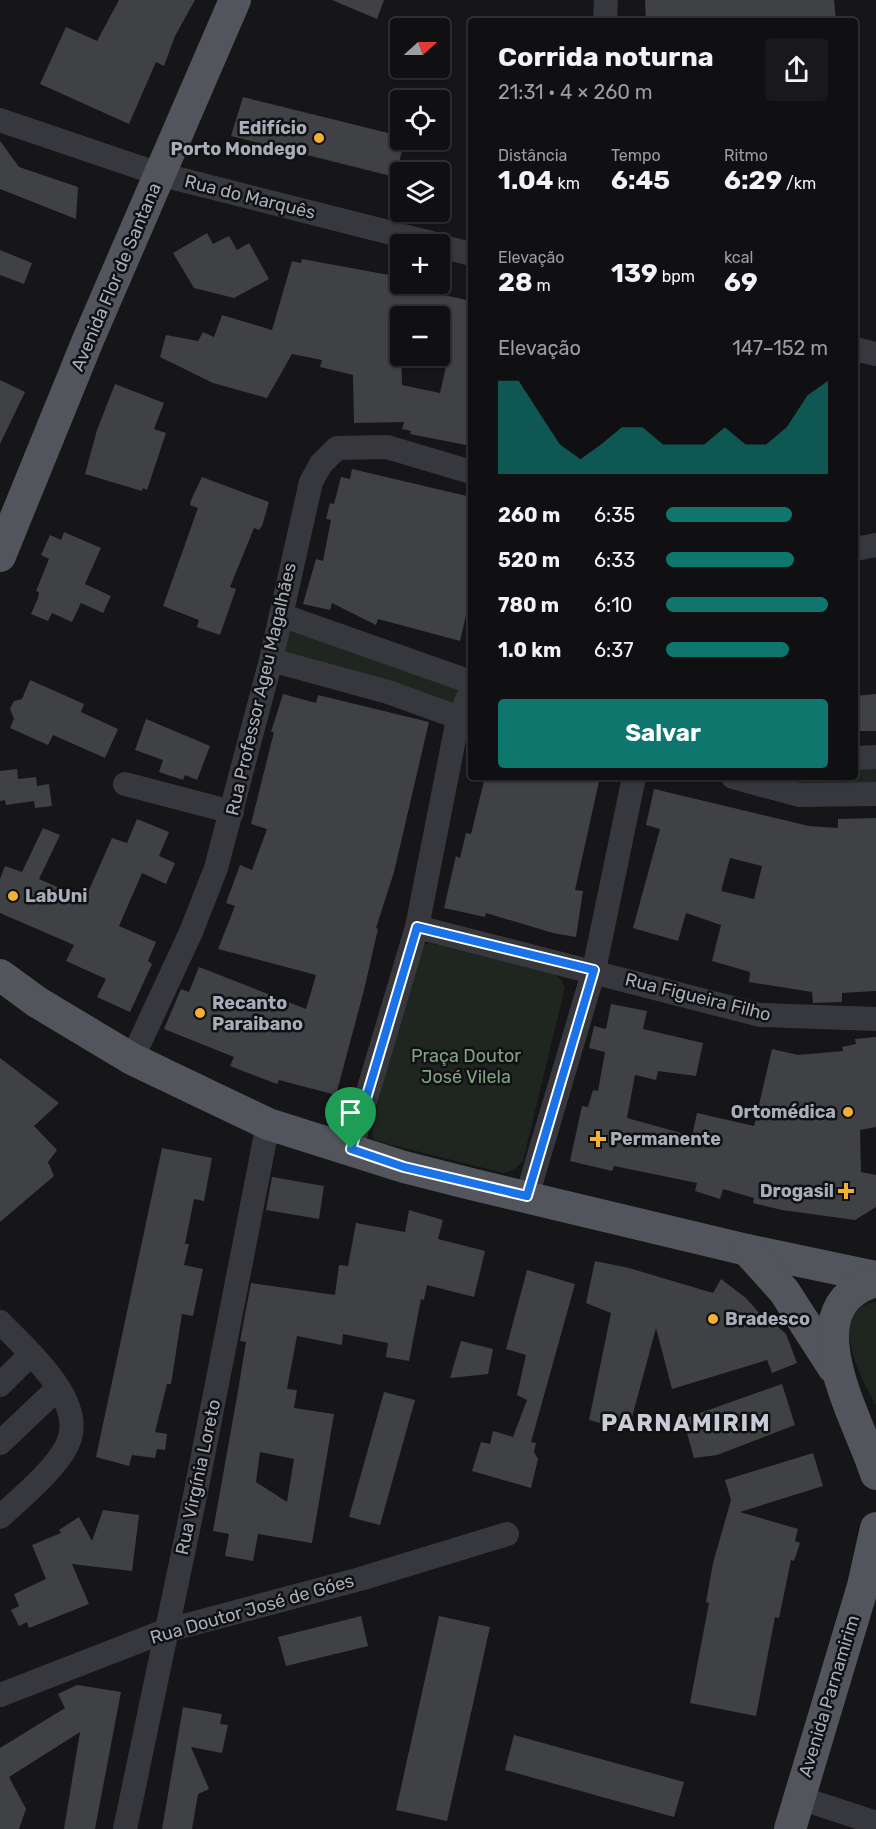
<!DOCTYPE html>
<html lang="pt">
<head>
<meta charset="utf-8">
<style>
	:root { --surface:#101012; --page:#19191b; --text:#f1f3f6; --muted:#9c9d9f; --line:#303032; --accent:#0f766e }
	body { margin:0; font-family:Rubik,sans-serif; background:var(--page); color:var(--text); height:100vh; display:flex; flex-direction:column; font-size:22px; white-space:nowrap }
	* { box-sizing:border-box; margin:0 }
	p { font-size:20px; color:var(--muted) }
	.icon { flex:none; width:33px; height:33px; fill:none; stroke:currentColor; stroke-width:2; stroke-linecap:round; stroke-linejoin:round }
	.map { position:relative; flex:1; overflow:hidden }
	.sheet { position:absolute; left:468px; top:18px; width:390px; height:762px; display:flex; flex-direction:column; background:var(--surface); border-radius:6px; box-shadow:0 2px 4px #0004,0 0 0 2px var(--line) }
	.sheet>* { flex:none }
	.needle { width:39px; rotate:69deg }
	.tools { position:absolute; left:390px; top:18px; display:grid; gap:12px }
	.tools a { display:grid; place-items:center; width:60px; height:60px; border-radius:6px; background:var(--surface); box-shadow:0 2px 4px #0004,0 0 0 2px var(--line); font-size:30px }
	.pin { position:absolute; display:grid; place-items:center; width:51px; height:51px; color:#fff; margin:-62px -26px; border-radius:50% 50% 50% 0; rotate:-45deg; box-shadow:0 0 6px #0007 }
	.pin .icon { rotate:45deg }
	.round { display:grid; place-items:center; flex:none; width:63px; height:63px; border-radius:6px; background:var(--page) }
	.head { display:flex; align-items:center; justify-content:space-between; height:102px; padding:0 30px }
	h1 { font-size:27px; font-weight:700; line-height:45px }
	.figures { display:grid; grid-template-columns:repeat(3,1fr); gap:9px; height:102px; padding:6px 30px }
	.figures div { display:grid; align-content:center }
	.figures b { font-size:26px; font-weight:700 }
	.figures small { font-size:16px; font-weight:400 }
	.figures p { font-size:16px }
	.chart { height:168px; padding:12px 30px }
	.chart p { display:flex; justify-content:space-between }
	.chart svg { width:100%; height:108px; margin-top:6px; fill:var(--accent); opacity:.7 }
	.cta { display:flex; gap:12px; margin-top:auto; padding:12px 30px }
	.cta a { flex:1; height:69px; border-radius:6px; background:var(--accent); color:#fff; font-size:24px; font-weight:700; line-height:69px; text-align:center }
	ul { padding:0 30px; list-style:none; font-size:20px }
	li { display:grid; grid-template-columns:96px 72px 1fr; align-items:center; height:45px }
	li i { height:15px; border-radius:8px; background:var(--accent) }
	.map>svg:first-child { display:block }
	.green { fill:#1e261f }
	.building { fill:#404145; fill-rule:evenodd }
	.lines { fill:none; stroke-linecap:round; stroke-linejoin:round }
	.minor { stroke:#37383d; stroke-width:24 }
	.major { stroke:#53555c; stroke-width:32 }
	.route-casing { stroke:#fff; stroke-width:12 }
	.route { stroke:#1a73e8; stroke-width:8 }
	.poi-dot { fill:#f2b134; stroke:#111113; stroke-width:2 }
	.labels { text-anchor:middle; stroke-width:5; stroke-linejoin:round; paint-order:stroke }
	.poi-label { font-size:18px; font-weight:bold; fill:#a8adb8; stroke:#111113; text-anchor:start }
	.street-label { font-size:18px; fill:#a8adb8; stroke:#111113 }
	.park-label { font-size:18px; fill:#7fa381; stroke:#111113 }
	.district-label { font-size:24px; font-weight:bold; letter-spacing:1.5px; fill:#c9ccd4; stroke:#111113 }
</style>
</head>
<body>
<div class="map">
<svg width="876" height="1829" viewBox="0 0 876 1829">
	<rect width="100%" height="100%" fill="#161618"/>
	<!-- green -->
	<g class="green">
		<polygon points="274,626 396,657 471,682 471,722 277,658"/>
		<polygon points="876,757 876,794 733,777 855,777 855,758"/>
		<polygon points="430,943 553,974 560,978 565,987 523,1161 514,1170 504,1173 376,1141 372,1137 382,1081 421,945"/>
		<path d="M876,1302V1405C861,1380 825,1309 876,1302Z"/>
	</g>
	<!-- building -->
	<g class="building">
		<polygon points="119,0 195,0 175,36 164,66 156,62 129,124 40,84 66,27 97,41"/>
		<polygon points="332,0 384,0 377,19"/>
		<polygon points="645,0 834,0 836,20 646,21"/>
		<polygon points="243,97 400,136 400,140 405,140 395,177 231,136"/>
		<polygon points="0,141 19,167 78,187 76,219 0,189"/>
		<polygon points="207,233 213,244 229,236 237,250 249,243 269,279 234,298 194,288 173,253"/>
		<polygon points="0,250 32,263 24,284 0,275"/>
		<path d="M302,259L400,277V284H447L444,295L471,301V446L410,434L411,431L402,429L404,422L354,423L353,375L320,367L322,360L292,354L267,398L213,383L160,357L166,335L198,341L203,332L214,337L222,315L272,330L292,261L301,263ZM400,316H440V360L447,362L440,393L402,385Z"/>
		<polygon points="0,380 25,392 0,444"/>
		<polygon points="115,384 164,403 154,429 166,433 147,490 143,488 142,491 85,474 97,430"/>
		<polygon points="352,469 471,497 471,594 460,641 378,619 376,625 332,603 330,610 303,604 316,559 323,561 331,520 326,519 330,503 334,504 341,477 350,479"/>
		<polygon points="202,477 269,502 262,526 259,530 254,528 230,587 236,589 220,635 197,627 199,620 163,606 198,508 190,505 191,500"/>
		<polygon points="64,532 101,548 85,584 111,596 103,613 81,603 72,622 52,613 48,621 31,614 38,598 39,592 36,591 49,559 41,555 50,535 61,540"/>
		<polygon points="30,680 84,704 81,712 118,729 105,758 53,735 48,745 10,728 14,719 10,709 14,701 22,699"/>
		<polygon points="283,694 316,703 318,695 429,722 394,872 376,928 378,929 364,990 336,1095 279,1080 277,1084 230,1066 234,1057 164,1029 181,989 189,992 199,967 306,1009 316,975 218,949 235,906 226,903 240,865 252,870 267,829 251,824 274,732 271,732"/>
		<polygon points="876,694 876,731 855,731 855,696"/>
		<polygon points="146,719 210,746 197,780 185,775 183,780 159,772 163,760 135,750"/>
		<polygon points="17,769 18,779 36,777 37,786 49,784 52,806 35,808 34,801 6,805 5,800 0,801 0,771"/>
		<polygon points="485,777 600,777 575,890 583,891 576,937 553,933 486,913 485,917 444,908 456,856 460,858 466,833 471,834"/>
		<path d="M654,789L809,826L838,828V819L876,818V991L842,993V1002L813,1003L812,992L749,982L750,972L712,961L721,925L686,913L678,941L633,928L660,829L646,825ZM730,858L762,866L754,899L721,891Z"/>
		<polygon points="137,819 169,832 159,856 175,863 166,884 142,873 119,926 156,942 148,961 152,964 130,1012 97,997 106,979 66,961 74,945 0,913 0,879 5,866 22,872 43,828 60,835 39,879 85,899 112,838 127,843"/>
		<polygon points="611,1004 647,1011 643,1029 703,1043 696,1076 658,1071 656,1080 635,1075 627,1118 692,1136 697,1113 754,1126 772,1049 798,1055 843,1051 842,1047 856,1044 855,1039 876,1037 876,1127 860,1130 861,1172 876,1175 876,1207 855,1220 782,1210 753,1203 754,1198 723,1189 720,1199 695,1191 697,1183 614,1166 612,1171 570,1161 582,1106 588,1107 593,1090 598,1091 605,1052 589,1048 594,1026 606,1029"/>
		<polygon points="0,1058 59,1103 34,1126 57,1150 48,1162 54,1176 0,1222"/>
		<polygon points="162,1148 212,1158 204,1201 194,1199 185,1244 189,1244 184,1265 203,1269 193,1316 182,1314 171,1384 167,1384 155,1432 167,1434 165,1450 157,1449 155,1458 132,1455 129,1466 96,1457"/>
		<polygon points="272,1177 324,1186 319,1219 266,1210"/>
		<path d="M409,1210L443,1220L438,1239L485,1251L474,1297L427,1285L424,1300L421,1299L409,1361L386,1357L388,1343L343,1334L342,1345L297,1336L287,1389L297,1390L294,1408L334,1414L312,1543L258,1534L253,1561L225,1556L229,1534L213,1531L238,1391L246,1342L240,1341L251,1283L335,1295L339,1265L348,1266L356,1223L405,1232ZM260,1452L294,1459L287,1502L256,1482Z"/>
		<polygon points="595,1261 629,1268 713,1293 721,1279 746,1298 767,1322 770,1320 786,1334 797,1363 772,1373 767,1360 672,1389 656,1328 631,1421 615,1427 589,1420 611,1313 586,1303"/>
		<polygon points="527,1270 575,1284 531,1442 536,1443 534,1452 538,1459 531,1488 472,1471 481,1442 490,1444 493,1431 513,1437 527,1400 517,1395 526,1355 506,1349"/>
		<polygon points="461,1341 493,1349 488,1374 450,1378"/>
		<polygon points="782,1384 795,1425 717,1455 694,1458 683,1419"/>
		<polygon points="384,1392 415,1400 380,1525 349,1517"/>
		<polygon points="813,1453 823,1486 740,1512 798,1529 795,1541 800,1543 794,1561 791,1560 779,1618 775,1617 756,1716 690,1703 709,1603 706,1602 713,1563 731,1500 725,1480"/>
		<polygon points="103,1510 139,1515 132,1571 72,1564 89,1604 29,1628 27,1622 19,1626 11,1610 19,1606 14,1594 46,1579 32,1545 61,1533 59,1530 79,1517 92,1541"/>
		<polygon points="361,1616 368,1646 286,1666 278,1637"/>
		<polygon points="439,1616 490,1627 447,1821 396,1810"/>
		<polygon points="77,1685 121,1692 95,1829 64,1829 80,1732 9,1777 26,1809 19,1829 0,1829 0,1748 65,1708 58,1694"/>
		<polygon points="183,1707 222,1714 220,1724 228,1725 222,1753 191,1747 209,1789 198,1794 192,1829 162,1829"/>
		<polygon points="514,1735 684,1782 674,1817 505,1770"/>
	</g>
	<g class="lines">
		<!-- minor -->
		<g class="minor">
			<polyline points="605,21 606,0"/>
			<polyline points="0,120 159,174 435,244"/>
			<polyline points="440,246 471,254"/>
			<polyline points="855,349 876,354"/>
			<polyline points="855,549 876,545"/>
			<polyline points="281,615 471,682"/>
			<polyline points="271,660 388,692 471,722"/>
			<polyline points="855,758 876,757"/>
			<polyline points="733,777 799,795 876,794"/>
			<polyline points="125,784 232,812"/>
			<polyline points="417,927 760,1015 876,1019"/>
			<polyline points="132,1059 191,932 216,868 271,660 311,482 321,464 337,448 387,447 471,472"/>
			<polyline points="351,1149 417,927 458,719 471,691"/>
			<polyline points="527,1196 594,970 634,777"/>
			<path d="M0,1322C26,1349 87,1401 68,1443C58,1467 20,1499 0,1517"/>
			<polyline points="0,1385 31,1354"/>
			<polyline points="0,1443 58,1388"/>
			<polyline points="0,1695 165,1631 360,1579 507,1534"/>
			<polyline points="797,1797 876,1823"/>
			<polyline points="125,1829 194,1501 268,1124"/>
		</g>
		<!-- major -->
		<g class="major">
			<polyline points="0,556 88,340 235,0"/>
			<polyline points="0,975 37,1002 132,1059 268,1124 404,1167 471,1184 747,1250 876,1277"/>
			<polyline points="747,1250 784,1291 833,1367"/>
			<path d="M876,1281C788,1306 860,1421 876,1474"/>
			<polyline points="790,1829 863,1586 876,1528"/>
		</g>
	</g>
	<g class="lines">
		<!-- route casing -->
		<g class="route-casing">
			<polygon id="route" points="417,927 594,970 527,1196 404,1167 351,1149"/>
		</g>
		<!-- route -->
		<use href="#route" class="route"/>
	</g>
	<!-- markers -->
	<g class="poi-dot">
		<circle cx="319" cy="138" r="6"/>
		<circle cx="13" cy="896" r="6"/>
		<circle cx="200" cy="1013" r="6"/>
		<circle cx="848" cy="1112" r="6"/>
		<path d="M595 1130h6v6h6v6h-6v6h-6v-6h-6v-6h6z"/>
		<path d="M843 1182h6v6h6v6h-6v6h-6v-6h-6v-6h6z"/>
		<circle cx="713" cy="1319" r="6"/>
	</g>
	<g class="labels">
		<!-- poi labels -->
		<g class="poi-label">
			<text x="307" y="134" text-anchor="end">Edifício<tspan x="307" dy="21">Porto Mondego</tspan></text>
			<text x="25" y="902">LabUni</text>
			<text x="212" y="1009">Recanto<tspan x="212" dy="21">Paraibano</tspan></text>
			<text x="836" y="1118" text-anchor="end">Ortomédica</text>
			<text x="610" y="1145">Permanente</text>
			<text x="834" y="1197" text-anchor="end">Drogasil</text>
			<text x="725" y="1325">Bradesco</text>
		</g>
		<!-- street labels -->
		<g class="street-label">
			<text transform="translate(250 197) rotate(14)" y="6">Rua do Marquês</text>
			<text transform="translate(116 277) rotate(-67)" y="6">Avenida Flor de Santana</text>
			<text transform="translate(261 689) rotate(-77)" y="6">Rua Professor Ageu Magalhães</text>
			<text transform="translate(698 997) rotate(14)" y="6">Rua Figueira Filho</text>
			<text transform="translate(198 1477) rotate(-78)" y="6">Rua Virgínia Loreto</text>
			<text transform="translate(252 1609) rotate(-16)" y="6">Rua Doutor José de Góes</text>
			<text transform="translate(829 1696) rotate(-73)" y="6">Avenida Parnamirim</text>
		</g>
		<!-- park labels -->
		<g class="park-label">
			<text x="466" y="1062">Praça Doutor<tspan x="466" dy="21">José Vilela</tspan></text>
		</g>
		<!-- district labels -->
		<g class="district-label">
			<text x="686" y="1431">PARNAMIRIM</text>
		</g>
	</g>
</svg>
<div class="tools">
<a><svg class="needle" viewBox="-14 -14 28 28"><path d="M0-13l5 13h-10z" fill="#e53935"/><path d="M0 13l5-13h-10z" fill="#9c9d9f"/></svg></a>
<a><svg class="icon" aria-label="locate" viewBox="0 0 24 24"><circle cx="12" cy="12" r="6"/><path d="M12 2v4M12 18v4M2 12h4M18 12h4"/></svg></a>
<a><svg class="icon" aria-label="layers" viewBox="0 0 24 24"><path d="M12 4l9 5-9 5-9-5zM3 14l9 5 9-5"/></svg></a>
<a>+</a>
<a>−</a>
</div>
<div class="pin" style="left:351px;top:1149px;background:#1e9e55"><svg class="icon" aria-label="arrive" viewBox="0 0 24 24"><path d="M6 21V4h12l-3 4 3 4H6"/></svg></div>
<section class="sheet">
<div class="head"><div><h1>Corrida noturna</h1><p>21:31 · 4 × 260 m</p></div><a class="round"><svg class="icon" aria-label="share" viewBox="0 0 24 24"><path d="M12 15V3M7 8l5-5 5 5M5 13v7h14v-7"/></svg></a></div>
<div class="figures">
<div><p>Distância</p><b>1.04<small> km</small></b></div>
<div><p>Tempo</p><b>6:45</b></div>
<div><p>Ritmo</p><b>6:29<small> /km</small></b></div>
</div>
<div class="figures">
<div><p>Elevação</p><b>28<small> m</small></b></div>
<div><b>139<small> bpm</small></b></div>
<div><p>kcal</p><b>69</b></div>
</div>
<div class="chart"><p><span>Elevação</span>147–152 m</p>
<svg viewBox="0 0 160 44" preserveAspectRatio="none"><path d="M0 44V6L10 6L20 19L30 32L40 38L50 32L60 25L70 25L80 32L90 32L100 32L110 25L120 32L130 32L140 25L150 12L160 6V44z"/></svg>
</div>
<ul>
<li><b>260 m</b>6:35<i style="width:78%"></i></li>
<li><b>520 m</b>6:33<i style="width:79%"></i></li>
<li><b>780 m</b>6:10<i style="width:100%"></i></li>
<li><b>1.0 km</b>6:37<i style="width:76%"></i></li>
</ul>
<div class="cta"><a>Salvar</a></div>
</section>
</div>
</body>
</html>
